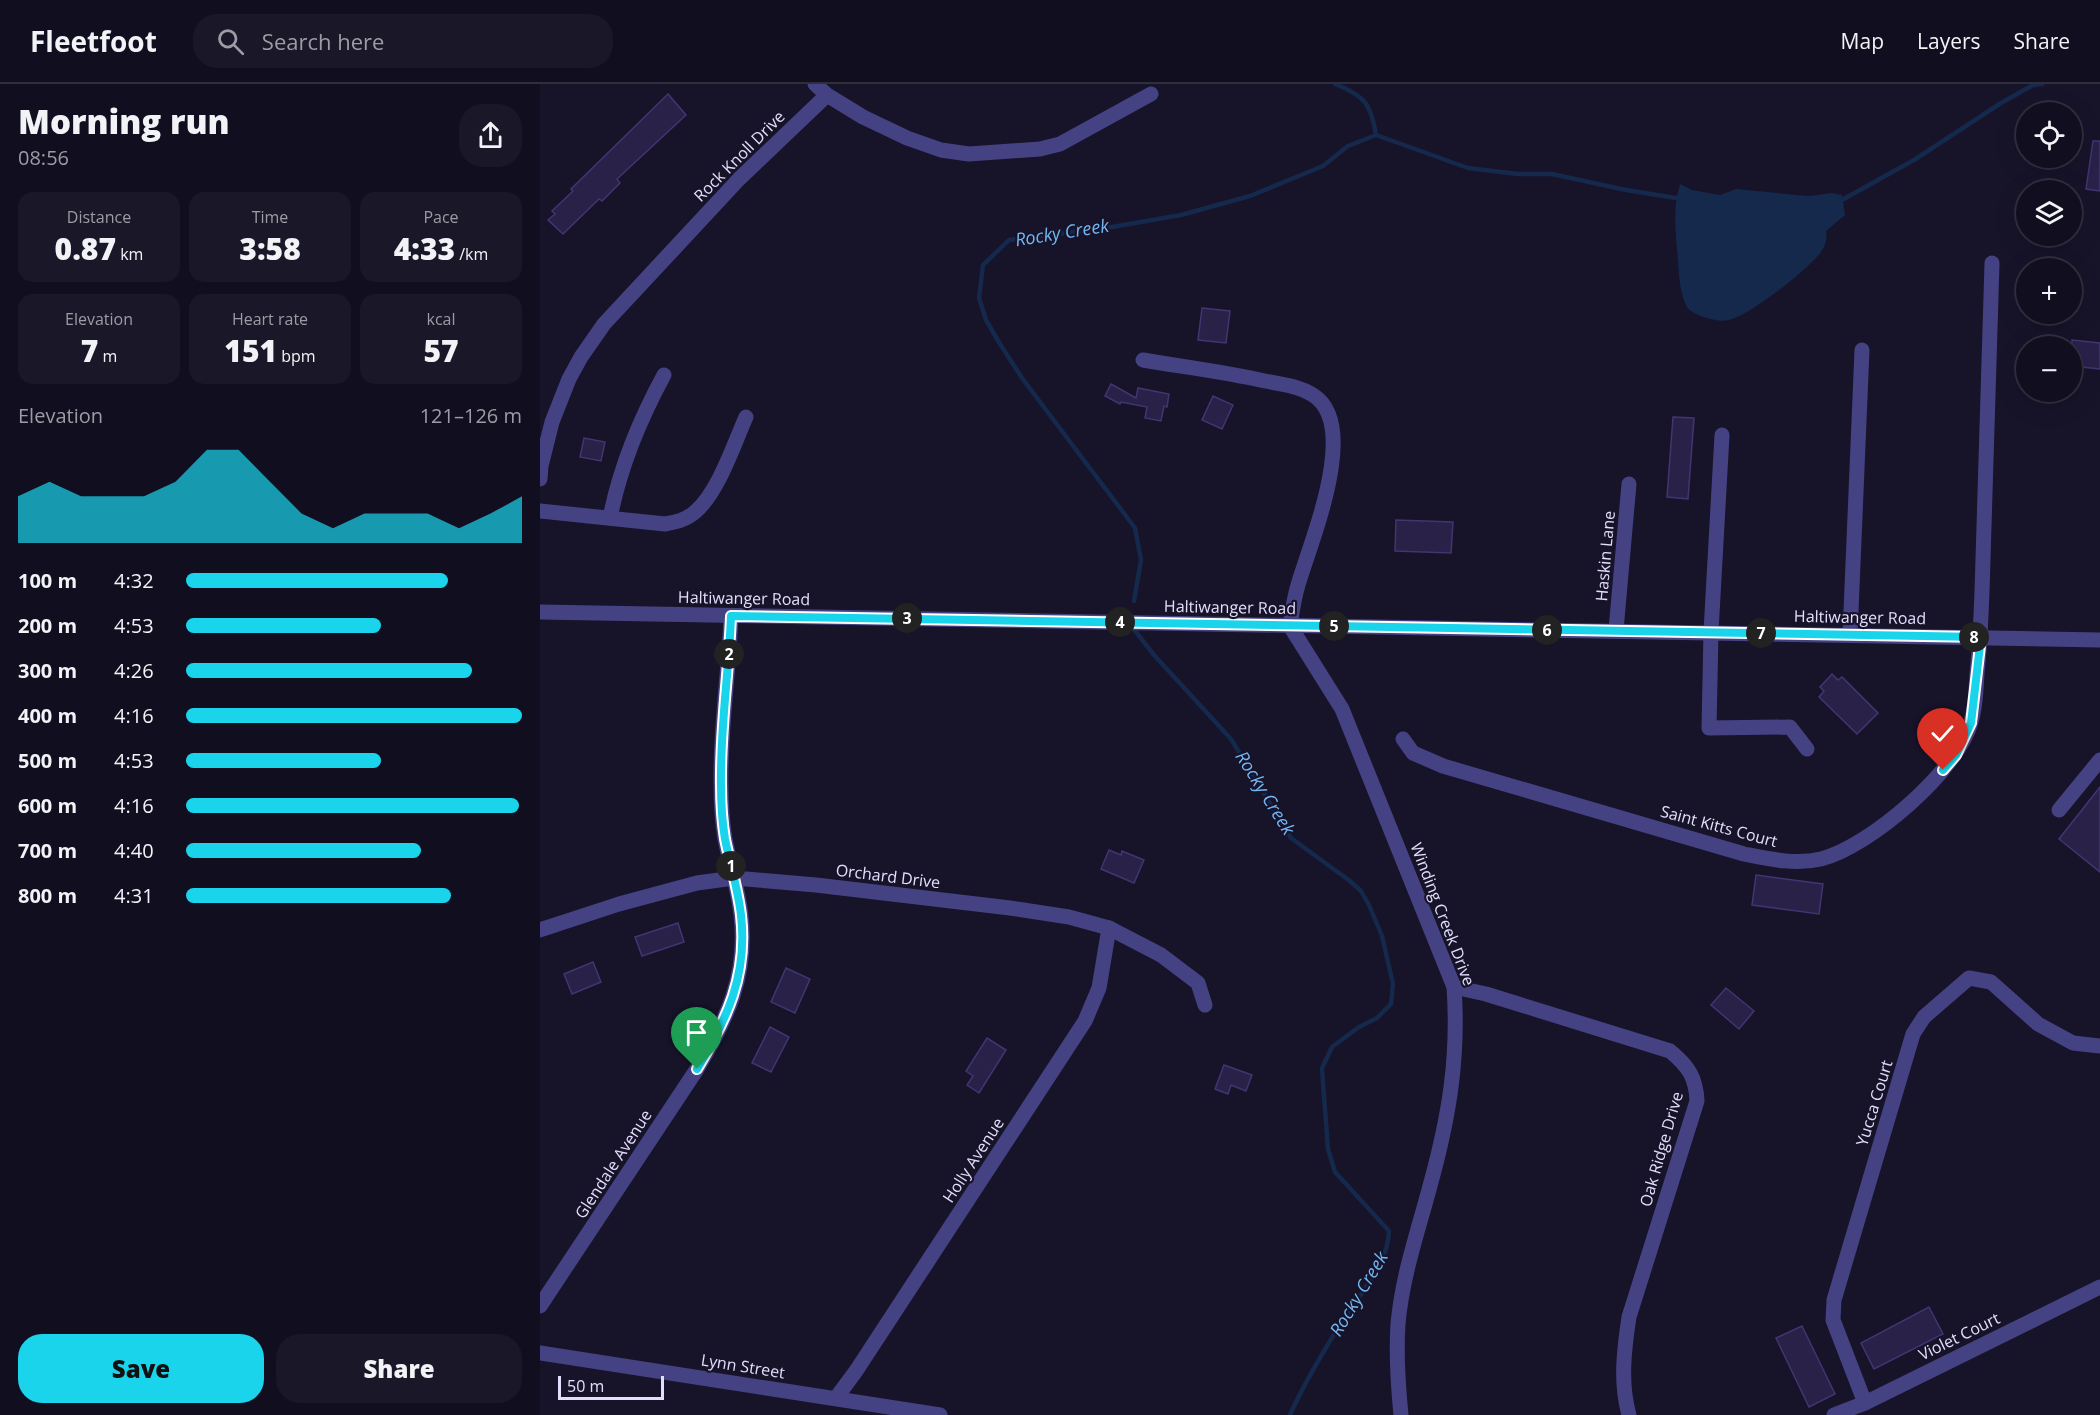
<!DOCTYPE html>
<html lang="en">
<head>
<meta charset="utf-8">
<style>
	:root { --surface:#110e1f; --page:#1a1728; --text:#f1f3f6; --muted:#9c9ca4; --line:#302e3d; --accent:#1ad4ec }
	body { margin:0; font-family:"Open Sans",sans-serif; background:var(--page); color:var(--text); height:100vh; display:flex; flex-direction:column; font-size:22px; white-space:nowrap }
	* { box-sizing:border-box; margin:0 }
	p { font-size:20px; color:var(--muted) }
	.icon { flex:none; width:33px; height:33px; fill:none; stroke:currentColor; stroke-width:2; stroke-linecap:round; stroke-linejoin:round }
	.map { position:relative; flex:1; overflow:hidden }
	.sheet { display:flex; flex-direction:column; background:var(--surface); width:540px }
	.sheet>* { flex:none }
	.buttons { position:absolute; left:1476px; top:18px; display:grid; gap:12px }
	.buttons a { display:grid; place-items:center; width:66px; height:66px; border-radius:50%; background:var(--surface); box-shadow:0 6px 24px #0002,0 0 0 2px var(--line); font-size:30px }
	.scale { position:absolute; left:18px; bottom:15px; width:106px; box-sizing:border-box; padding-left:6px; border:3px solid #e2defc; border-top:0; font-size:16px; line-height:21px; white-space:nowrap; color:#e2defc; -webkit-text-stroke:4px #171329; paint-order:stroke }
	.pin { position:absolute; display:grid; place-items:center; width:51px; height:51px; color:#fff; margin:-62px -26px; border-radius:50% 50% 50% 0; rotate:-45deg; box-shadow:0 0 6px #0007 }
	.pin .icon { rotate:45deg }
	.km { position:absolute; width:30px; height:30px; margin:-15px; border-radius:50%; background:#222; color:#fff; font-size:16px; line-height:30px; text-align:center }
	.round { display:grid; place-items:center; flex:none; width:63px; height:63px; border-radius:24px; background:var(--page) }
	.head { display:flex; align-items:center; justify-content:space-between; height:102px; padding:0 18px }
	h1 { font-size:33px; font-weight:800; line-height:45px }
	.stats { display:grid; grid-template-columns:repeat(3,1fr); gap:9px; height:102px; padding:6px 18px }
	.stats div { display:grid; align-content:center; border-radius:15px; background:var(--page); text-align:center }
	.stats b { font-size:30px; font-weight:800 }
	.stats small { font-size:16px; font-weight:400 }
	.stats p { font-size:16px }
	.chart { height:168px; padding:12px 18px }
	.chart p { display:flex; justify-content:space-between }
	.chart svg { width:100%; height:108px; margin-top:6px; fill:var(--accent); opacity:.7 }
	.primary-button { display:flex; gap:12px; margin-top:auto; padding:12px 18px }
	.primary-button a { flex:1; height:69px; border-radius:24px; background:var(--accent); color:#111; font-size:24px; font-weight:800; line-height:69px; text-align:center }
	.primary-button a+a { background:var(--page); color:var(--text) }
	ul { padding:0 18px; list-style:none; font-size:20px }
	li { display:grid; grid-template-columns:96px 72px 1fr; align-items:center; height:45px }
	li i { height:15px; border-radius:8px; background:var(--accent) }
	header { display:flex; align-items:center; gap:36px; box-sizing:border-box; height:84px; padding:0 30px; background:var(--surface); border-bottom:2px solid var(--line) }
	header strong { font-size:28px }
	nav { display:flex; gap:33px; margin-inline-start:auto; font-size:21px }
	.search { width:420px; height:54px; background:var(--page); display:flex; align-items:center; gap:15px; box-sizing:border-box; padding:0 21px; border-radius:24px; color:var(--muted); font-size:22px }
	main { display:flex; flex:1; min-height:0 }
	.map>svg:first-child { display:block }
	.water { fill:#14294c }
	.lines { fill:none; stroke-linecap:round; stroke-linejoin:round }
	.stream { stroke:#14294c; stroke-width:4.5 }
	.building { fill:#292148; stroke:#423572; stroke-width:1.5 }
	.minor { stroke:#454284; stroke-width:15 }
	.route-casing { stroke:#fff; stroke-width:12 }
	.route { stroke:#1ad4ec; stroke-width:8 }
	.labels { text-anchor:middle; stroke-width:4.5; stroke-linejoin:round; paint-order:stroke }
	.street-label { font-size:16px; fill:#e2defc; stroke:#171329 }
	.water-label { font-size:18px; font-style:italic; fill:#74b7f4; stroke:#171329 }
</style>
</head>
<body>
<header>
<strong>Fleetfoot</strong>
<div class="search"><svg class="icon" aria-label="search" viewBox="0 0 24 24"><circle cx="10" cy="10" r="6"/><path d="M15 15l6 6"/></svg>Search here</div>
<nav><a>Map</a><a>Layers</a><a>Share</a></nav>
</header>
<main>
<section class="sheet">
<div class="head"><div><h1>Morning run</h1><p>08:56</p></div><a class="round"><svg class="icon" aria-label="share" viewBox="0 0 24 24"><path d="M12 15V3M7 8l5-5 5 5M5 13v7h14v-7"/></svg></a></div>
<div class="stats">
<div><p>Distance</p><b>0.87<small> km</small></b></div>
<div><p>Time</p><b>3:58</b></div>
<div><p>Pace</p><b>4:33<small> /km</small></b></div>
</div>
<div class="stats">
<div><p>Elevation</p><b>7<small> m</small></b></div>
<div><p>Heart rate</p><b>151<small> bpm</small></b></div>
<div><p>kcal</p><b>57</b></div>
</div>
<div class="chart"><p><span>Elevation</span>121–126 m</p>
<svg viewBox="0 0 160 44" preserveAspectRatio="none"><path d="M0 44V25L10 19L20 25L30 25L40 25L50 19L60 6L70 6L80 19L90 32L100 38L110 32L120 32L130 32L140 38L150 32L160 25V44z"/></svg>
</div>
<ul>
<li><b>100 m</b>4:32<i style="width:78%"></i></li>
<li><b>200 m</b>4:53<i style="width:58%"></i></li>
<li><b>300 m</b>4:26<i style="width:85%"></i></li>
<li><b>400 m</b>4:16<i style="width:100%"></i></li>
<li><b>500 m</b>4:53<i style="width:58%"></i></li>
<li><b>600 m</b>4:16<i style="width:99%"></i></li>
<li><b>700 m</b>4:40<i style="width:70%"></i></li>
<li><b>800 m</b>4:31<i style="width:79%"></i></li>
</ul>
<div class="primary-button"><a>Save</a><a>Share</a></div>
</section>
<div class="map">
<svg width="1560" height="1331" viewBox="0 0 1560 1331">
	<rect width="100%" height="100%" fill="#171329"/>
	<!-- water -->
	<path class="water" d="M1140,100L1152,106L1180,111L1196,105L1257,111L1270,112L1292,109L1302,111L1305,131L1286,147C1288,154 1285,162 1281,168C1269,185 1209,232 1189,236C1179,239 1153,232 1147,223C1140,210 1139,192 1138,178C1136,152 1132,125 1140,100Z"/>
	<g class="lines">
		<!-- stream -->
		<g class="stream">
			<path d="M795,0C825,12 831,20 836,51"/>
			<polyline points="836,51 928,84 978,90 1012,90 1086,106 1136,114"/>
			<polyline points="1302,116 1374,76 1461,19 1493,1 1502,0"/>
			<polyline points="594,517 601,476 595,444 482,294 460,260 446,236 439,214 443,181 469,156 572,143 641,131 710,112 783,82 808,62 836,51"/>
			<path d="M593,544L614,571L691,655L751,754L810,797L821,807L829,821L842,852L853,900L851,920L837,934L819,943L792,963L782,984L783,999L788,1065L795,1088L849,1147C848,1182 819,1210 801,1239C783,1268 764,1299 750,1331"/>
		</g>
	</g>
	<!-- building -->
	<g class="building">
		<polygon points="128,10 146,31 77,95 80,99 62,117 59,115 23,150 8,136 15,130 12,127 33,107 31,105"/>
		<polygon points="1553,57 1560,57 1560,107 1546,105"/>
		<polygon points="662,224 690,227 686,259 658,256"/>
		<polygon points="1532,256 1560,259 1560,285 1532,282"/>
		<polygon points="571,300 596,314 598,304 629,310 627,323 624,322 621,337 605,334 607,323 581,318 580,320 565,312"/>
		<polygon points="673,312 693,321 682,345 662,336"/>
		<polygon points="1133,333 1154,334 1148,415 1127,413"/>
		<polygon points="44,354 65,358 61,377 40,373"/>
		<polygon points="856,436 913,438 911,469 855,467"/>
		<polygon points="1292,590 1298,596 1302,593 1338,629 1317,650 1279,613 1284,607 1280,603"/>
		<polygon points="1560,703 1560,788 1519,755"/>
		<polygon points="569,766 581,771 582,767 604,776 594,799 561,785"/>
		<polygon points="1216,791 1283,800 1279,830 1212,821"/>
		<polygon points="138,839 144,858 102,872 95,853"/>
		<polygon points="53,878 61,898 32,910 24,890"/>
		<polygon points="246,884 270,895 255,929 231,918"/>
		<polygon points="1186,904 1214,927 1199,945 1171,921"/>
		<polygon points="230,943 249,953 231,988 212,979"/>
		<polygon points="447,954 466,966 439,1009 427,1001 433,992 426,987"/>
		<polygon points="684,981 712,991 706,1007 691,1001 688,1010 675,1005"/>
		<polygon points="1389,1223 1403,1250 1334,1285 1321,1259"/>
		<polygon points="1262,1242 1295,1310 1269,1323 1236,1254"/>
	</g>
	<g class="lines">
		<!-- minor -->
		<g class="minor">
			<polyline points="275,0 287,11 323,33 367,54 401,66 429,70 500,65 520,60 611,10"/>
			<path d="M603,276C644,283 685,288 725,297C741,300 759,302 773,311C821,341 770,459 758,501C754,514 752,528 750,542L802,625L914,903C919,974 909,1033 890,1102C878,1147 862,1193 858,1240C856,1270 858,1301 861,1331"/>
			<polyline points="1182,351 1171,548 1169,644 1250,643 1267,665"/>
			<polyline points="0,395 1,382 12,338 29,295 41,273 64,240 199,95 287,11"/>
			<path d="M0,427L125,440C136,438 146,436 155,428C178,409 194,360 206,333"/>
			<path d="M70,434C80,383 99,337 124,291"/>
			<polyline points="0,528 1560,556"/>
			<polyline points="1076,546 1089,400"/>
			<polyline points="1310,551 1322,266"/>
			<path d="M863,655L873,669L903,682L1204,770C1229,775 1255,781 1281,775C1329,763 1418,687 1431,638C1436,622 1436,605 1437,589C1441,551 1442,513 1443,475C1446,376 1449,278 1452,179"/>
			<polyline points="1519,726 1560,676"/>
			<polyline points="0,846 79,820 157,799 194,794 276,801 470,824 529,833 569,844 621,871 658,899 665,921"/>
			<path d="M914,903L946,910L1130,967C1148,982 1156,993 1157,1017L1089,1233C1084,1266 1080,1299 1089,1331"/>
			<path d="M0,1222L157,985C187,935 208,892 201,831C198,805 190,780 185,755C182,737 181,718 181,700C180,644 189,588 191,532"/>
			<polyline points="0,1269 400,1331"/>
			<polyline points="296,1314 316,1287 545,937 559,904 569,844"/>
			<polyline points="1325,1319 1293,1236 1294,1216 1373,950 1384,933 1429,894 1451,898 1498,940 1533,959 1560,962"/>
			<polyline points="1294,1331 1325,1319 1560,1203"/>
		</g>
	</g>
	<g class="lines">
		<!-- route casing -->
		<g class="route-casing">
			<path id="route" d="M157,985C187,935 208,891 201,831C198,805 190,780 185,755C182,737 181,718 181,700C180,644 189,588 191,532L1441,553L1431,639L1416,671L1403,686"/>
		</g>
		<!-- route -->
		<use href="#route" class="route"/>
	</g>
	<g class="labels">
		<!-- street labels -->
		<g class="street-label">
			<text transform="translate(199 72) rotate(-45)" y="6">Rock Knoll Drive</text>
			<text transform="translate(1065 472) rotate(-85)" y="6">Haskin Lane</text>
			<text transform="translate(204 514) rotate(1)" y="6">Haltiwanger Road</text>
			<text transform="translate(690 523) rotate(1)" y="6">Haltiwanger Road</text>
			<text transform="translate(1320 533) rotate(1)" y="6">Haltiwanger Road</text>
			<text transform="translate(1179 742) rotate(15)" y="6">Saint Kitts Court</text>
			<text transform="translate(348 792) rotate(7)" y="6">Orchard Drive</text>
			<text transform="translate(903 830) rotate(69)" y="6">Winding Creek Drive</text>
			<text transform="translate(1334 1019) rotate(-73)" y="6">Yucca Court</text>
			<text transform="translate(1121 1065) rotate(-74)" y="6">Oak Ridge Drive</text>
			<text transform="translate(433 1076) rotate(-57)" y="6">Holly Avenue</text>
			<text transform="translate(73 1080) rotate(-57)" y="6">Glendale Avenue</text>
			<text transform="translate(1419 1252) rotate(-26)" y="6">Violet Court</text>
			<text transform="translate(203 1282) rotate(9)" y="6">Lynn Street</text>
		</g>
		<!-- water labels -->
		<g class="water-label">
			<text transform="translate(522 149) rotate(-9)" y="6">Rocky Creek</text>
			<text transform="translate(725 709) rotate(58)" y="6">Rocky Creek</text>
			<text transform="translate(819 1210) rotate(-59)" y="6">Rocky Creek</text>
		</g>
	</g>
</svg>
<div class="buttons">
<a><svg class="icon" aria-label="locate" viewBox="0 0 24 24"><circle cx="12" cy="12" r="6"/><path d="M12 2v4M12 18v4M2 12h4M18 12h4"/></svg></a>
<a><svg class="icon" aria-label="layers" viewBox="0 0 24 24"><path d="M12 4l9 5-9 5-9-5zM3 14l9 5 9-5"/></svg></a>
<a>+</a>
<a>−</a>
</div>
<div class="scale">50 m</div>
<div class="pin" style="left:157px;top:985px;background:#1e9e55"><svg class="icon" aria-label="arrive" viewBox="0 0 24 24"><path d="M6 21V4h12l-3 4 3 4H6"/></svg></div>
<div class="pin" style="left:1403px;top:686px;background:#d93025"><svg class="icon" aria-label="check" viewBox="0 0 24 24"><path d="M5 12l5 5 9-10"/></svg></div>
<b class="km" style="left:191px;top:782px">1</b>
<b class="km" style="left:189px;top:570px">2</b>
<b class="km" style="left:367px;top:534px">3</b>
<b class="km" style="left:580px;top:538px">4</b>
<b class="km" style="left:794px;top:542px">5</b>
<b class="km" style="left:1007px;top:546px">6</b>
<b class="km" style="left:1221px;top:549px">7</b>
<b class="km" style="left:1434px;top:553px">8</b>
</div>
</main>
</body>
</html>
